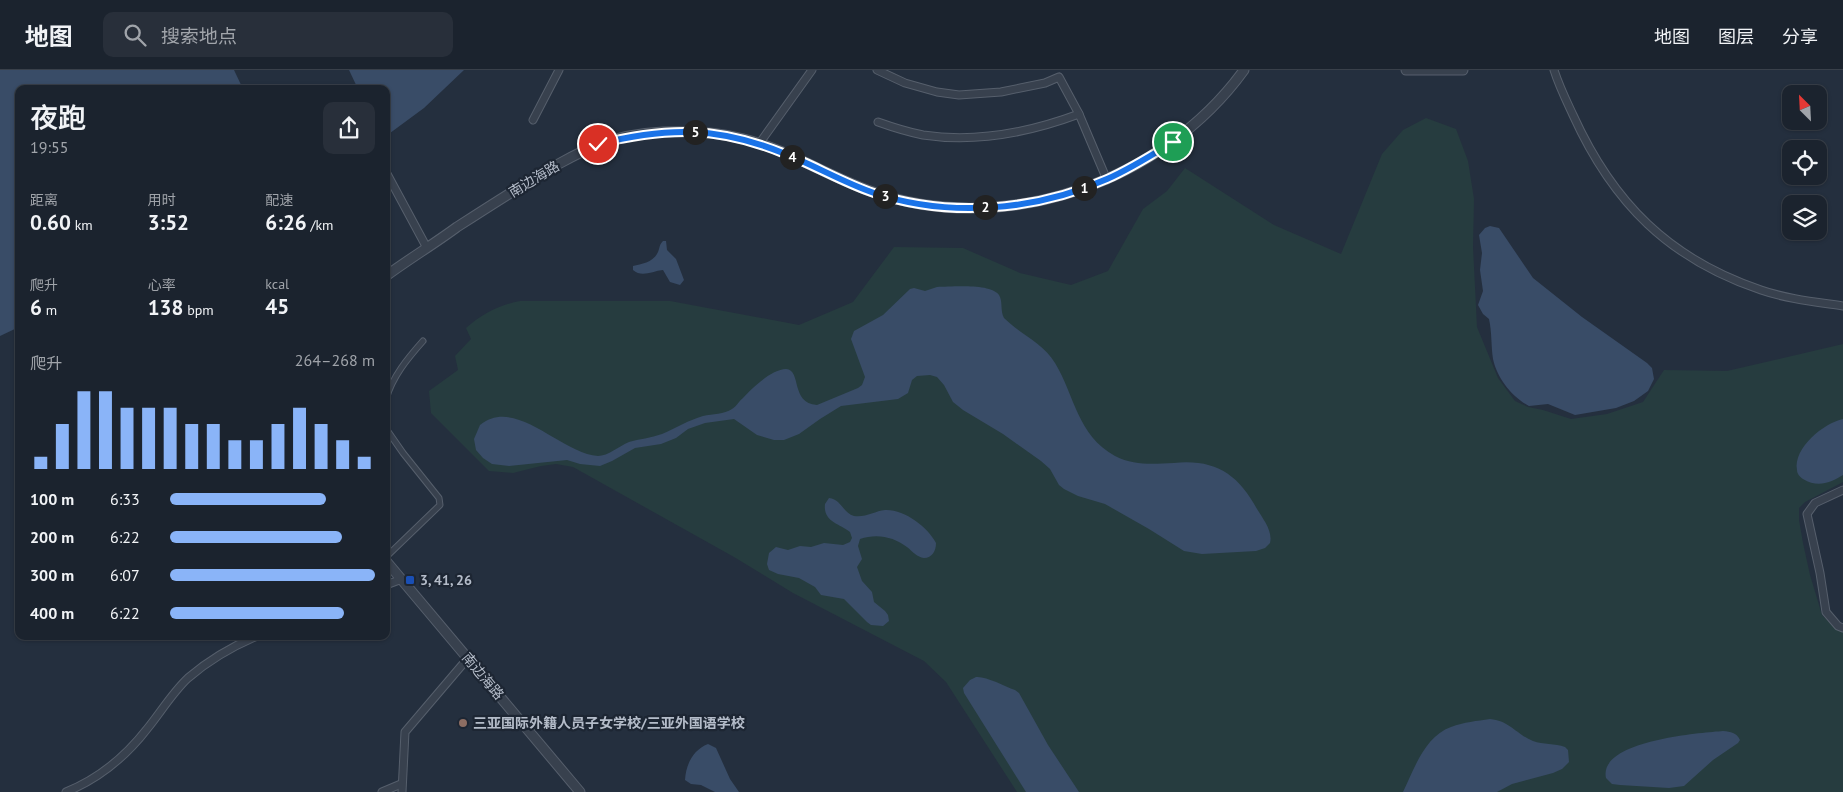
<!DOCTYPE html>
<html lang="zh">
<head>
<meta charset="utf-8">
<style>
	:root { --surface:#1b232e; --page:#282f3a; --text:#f1f3f6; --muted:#a0a4aa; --line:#39404a; --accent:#8ab4f8 }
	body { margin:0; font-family:"PT Sans","Noto Sans SC",sans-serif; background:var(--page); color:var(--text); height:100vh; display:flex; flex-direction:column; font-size:19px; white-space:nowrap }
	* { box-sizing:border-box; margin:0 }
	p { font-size:16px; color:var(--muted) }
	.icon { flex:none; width:28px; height:28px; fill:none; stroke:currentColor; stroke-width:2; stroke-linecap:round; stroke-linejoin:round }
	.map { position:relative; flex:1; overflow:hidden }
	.sheet { position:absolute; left:15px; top:15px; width:375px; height:555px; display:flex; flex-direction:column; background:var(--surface); border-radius:10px; box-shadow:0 1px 4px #0004,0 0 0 1px var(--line) }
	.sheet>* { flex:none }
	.needle { width:32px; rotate:336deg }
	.fabs { position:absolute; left:1782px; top:15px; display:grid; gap:10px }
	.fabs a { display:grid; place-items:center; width:45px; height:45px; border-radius:10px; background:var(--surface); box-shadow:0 1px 4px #0004,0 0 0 1px var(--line); font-size:25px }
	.pin { position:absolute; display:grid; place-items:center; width:42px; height:42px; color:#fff; margin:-21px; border:2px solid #fff; border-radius:50%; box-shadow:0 1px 5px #0007 }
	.km { position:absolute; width:25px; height:25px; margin:-12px; border-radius:50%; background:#222; color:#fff; font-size:14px; line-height:25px; text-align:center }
	.round { display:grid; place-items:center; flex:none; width:52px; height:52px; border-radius:10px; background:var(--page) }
	.overview { display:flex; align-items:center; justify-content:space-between; height:85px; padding:0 15px }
	h1 { font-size:28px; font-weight:600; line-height:38px }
	.figures { display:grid; grid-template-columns:repeat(3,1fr); gap:8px; height:85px; padding:5px 15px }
	.figures div { display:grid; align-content:center }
	.figures b { font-size:21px; font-weight:600 }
	.figures small { font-size:14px; font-weight:400 }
	.figures p { font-size:14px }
	.chart { height:140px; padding:10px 15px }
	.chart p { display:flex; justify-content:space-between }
	.chart svg { width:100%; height:90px; margin-top:5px; stroke:var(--accent); stroke-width:6 }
	ul { padding:0 15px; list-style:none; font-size:16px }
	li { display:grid; grid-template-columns:80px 60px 1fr; align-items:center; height:38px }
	li i { height:12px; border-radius:6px; background:var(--accent) }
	header { display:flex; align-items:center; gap:30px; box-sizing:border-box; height:70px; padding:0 25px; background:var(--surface); border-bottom:1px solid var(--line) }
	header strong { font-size:24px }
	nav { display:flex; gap:28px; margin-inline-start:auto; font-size:18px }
	.search { width:350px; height:45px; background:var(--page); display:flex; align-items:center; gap:12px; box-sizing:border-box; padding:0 18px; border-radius:10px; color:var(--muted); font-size:19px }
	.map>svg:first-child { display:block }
	.green { fill:#263c3f }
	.water { fill:#394c67 }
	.pier { fill:#242f3e }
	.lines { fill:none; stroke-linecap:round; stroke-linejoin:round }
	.pedestrian-casing { stroke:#565f6c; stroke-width:7 }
	.minor-casing { stroke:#565f6c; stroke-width:9 }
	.tertiary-casing { stroke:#565f6c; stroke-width:11 }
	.pedestrian { stroke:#38414e; stroke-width:5 }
	.minor { stroke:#38414e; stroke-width:7 }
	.tertiary { stroke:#38414e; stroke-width:9 }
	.route-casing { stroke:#fff; stroke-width:10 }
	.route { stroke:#1a73e8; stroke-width:6 }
	.transit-dot { fill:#1a4fb4; stroke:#1d2633; stroke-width:2 }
	.education-dot { fill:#8d6e63; stroke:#1d2633; stroke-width:2 }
	.labels { text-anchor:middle; stroke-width:4.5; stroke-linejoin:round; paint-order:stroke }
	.street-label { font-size:14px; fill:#b4bcc9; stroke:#1d2633 }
	.poi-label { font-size:14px; font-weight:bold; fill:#b4bcc9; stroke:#1d2633; text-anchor:start }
</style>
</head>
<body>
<header>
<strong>地图</strong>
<div class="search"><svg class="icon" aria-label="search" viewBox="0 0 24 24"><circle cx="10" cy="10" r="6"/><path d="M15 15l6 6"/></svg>搜索地点</div>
<nav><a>地图</a><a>图层</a><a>分享</a></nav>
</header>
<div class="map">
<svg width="1843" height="722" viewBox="0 0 1843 722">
	<rect width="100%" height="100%" fill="#242f3e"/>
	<!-- green -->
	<path class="green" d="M1426,48L1456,59L1468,91L1474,129L1473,177L1477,257L1498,308L1515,331L1528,337L1543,340L1571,349L1607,344L1643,332L1664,300L1727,301L1843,274V412L1805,432L1799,438V450L1803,473L1810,505L1822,545L1833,556L1843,561V722H1017L946,612L924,591L793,523L734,487L573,397L556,394L541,396L513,403L489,401L431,343L429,321L458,300L455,286L471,269L466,258C482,244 499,235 520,231H670L799,255L853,232L894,177L963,178L1020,203L1071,215L1108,201L1143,139L1167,121L1185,98L1274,155L1341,184L1382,84L1403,60Z"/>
	<!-- water -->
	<g class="water">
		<polygon points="0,0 464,0 424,38 386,66 386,19 19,19 19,257 0,266"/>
		<path d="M1490,156L1499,158L1533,208L1582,247L1647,293L1652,298L1654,309L1648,321L1634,331L1616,338L1575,345L1548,334L1529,336C1512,327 1497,308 1493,289C1491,276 1492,262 1489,249L1483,244L1478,235L1483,221L1480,200L1482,183L1479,165L1485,158Z"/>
		<path d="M663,171H666L667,180L676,189L684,210L680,215L670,212L663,200C652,201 642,208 633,200V196C642,194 654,192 658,182C660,177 659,175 663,171Z"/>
		<path d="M937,217C951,217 990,213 999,225C1003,231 1000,241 1004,248C1020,264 1043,273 1055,293C1075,326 1077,365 1115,386C1135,396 1153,394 1174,393C1215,389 1238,404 1257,439C1263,449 1273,461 1270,473L1265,478L1256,481L1202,484L1184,481L1149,459L1105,434L1078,426L1064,419L1059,415L1050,399L1041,391L1003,364L963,340L953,332L944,315L937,307L930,305L917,306L912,310L908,323L898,329L841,336L820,349L799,364L784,370H774L757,365L734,349L705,353L688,359L676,368L661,374L635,378L612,391L600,396L580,394L567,390L509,396L492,394L483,388L476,380L474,369L480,355C516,326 560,383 598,386C608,386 619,376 629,372C639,369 651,368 662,364C676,358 689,350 703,346C713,344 724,344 732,339C737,336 739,331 743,328C752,318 772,299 786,299C802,300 790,333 817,335L858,318L862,315L865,307L851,269L854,261L883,245L910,219L914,218L925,221Z"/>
		<path d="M1843,349V405C1830,413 1818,418 1803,409C1800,407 1797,404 1797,400C1793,378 1824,353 1843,349Z"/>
		<path d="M829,428C841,429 843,443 854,446C865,448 875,441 885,440C904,439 928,457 936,473C936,481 932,488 924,488C917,487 913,482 907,477C894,467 877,463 860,469L858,476L862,489L857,497L862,511L872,522L874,532L885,541L888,545L889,551L883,556L871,555L867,552L844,529L821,525L815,517L799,508L778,504L769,500L767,494L769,483L776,477L788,480L800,476L811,477L824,473L843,475L850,472L852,468L850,462C839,453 823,452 825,434Z"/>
		<path d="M976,607C986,606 1004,616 1015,620L1019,623L1048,675L1079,722H1026L964,623L963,618L970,610Z"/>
		<path d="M1490,649C1510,651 1516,664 1533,671C1543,675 1555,673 1565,677L1568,680L1569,692L1562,699L1553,703L1512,714L1497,722H1403C1414,699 1425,666 1451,657C1464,652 1477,651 1490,649Z"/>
		<path d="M1723,661C1731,662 1736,662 1740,670L1738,673L1713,690L1684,716L1669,718L1620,715L1612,714L1606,708C1598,671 1698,663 1723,661Z"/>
		<path d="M708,674L716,678L730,709L739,722H715L701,715L691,714L685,710C686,694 693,680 708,674Z"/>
	</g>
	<!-- pier -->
	<polygon class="pier" points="234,0 349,0 358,19 243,19"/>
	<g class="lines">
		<!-- pedestrian casing -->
		<g class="pedestrian-casing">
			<g id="pedestrian">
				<path d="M386,329C393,306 407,289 423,271"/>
				<polyline points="386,355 387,360 403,383 439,428 440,435 386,487"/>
			</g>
		</g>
		<!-- minor casing -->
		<g class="minor-casing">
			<g id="minor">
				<polyline points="877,0 905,13 937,22 959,25 1001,22 1045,13 1059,7 1079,44 1107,110"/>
				<path d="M1554,0C1559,16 1566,30 1573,45C1613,133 1669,189 1761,220C1787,229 1816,232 1843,236"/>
				<polyline points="533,50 559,0"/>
				<path d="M878,52C892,57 908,62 923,65C976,73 1028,63 1079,44"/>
				<polyline points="759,74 812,0"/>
				<polyline points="386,102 427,178"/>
				<polyline points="1843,420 1815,433 1807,444 1820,503 1826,542 1838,556 1843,558"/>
				<polyline points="386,515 402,509"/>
				<path d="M66,722C98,709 126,686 147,659C161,642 172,623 188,608C209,590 231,577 257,566"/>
				<polyline points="382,722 401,714"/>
				<polyline points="402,722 405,662 468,588"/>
			</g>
		</g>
		<!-- tertiary casing -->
		<g class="tertiary-casing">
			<g id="tertiary">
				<polyline points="1406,0 1463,0"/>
				<path d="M386,206C409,189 434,174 457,157C488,137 519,117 551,98C566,90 581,81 598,75C618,67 642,63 663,62C690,61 718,62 744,69C789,80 829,107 873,122C1005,168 1163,112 1244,0"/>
				<polyline points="386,491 580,722"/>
			</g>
		</g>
		<!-- pedestrian -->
		<use href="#pedestrian" class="pedestrian"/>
		<!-- minor -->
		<use href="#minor" class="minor"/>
		<!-- tertiary -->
		<use href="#tertiary" class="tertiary"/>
	</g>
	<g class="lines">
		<!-- route casing -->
		<g class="route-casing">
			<path id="route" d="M598,74C666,57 717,56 783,83C814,95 842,112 874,123C949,148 1035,141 1107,109C1130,99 1152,85 1173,72"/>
		</g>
		<!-- route -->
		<use href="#route" class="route"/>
	</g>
	<!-- markers -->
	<rect class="transit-dot" x="405" y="505" width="10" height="10" rx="2.5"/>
	<circle class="education-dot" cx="463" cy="653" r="5"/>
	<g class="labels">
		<!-- street labels -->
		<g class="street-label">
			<text transform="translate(534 109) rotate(-31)" y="5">南边海路</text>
			<text transform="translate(483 606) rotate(50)" y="5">南边海路</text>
		</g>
		<!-- poi labels -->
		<g class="poi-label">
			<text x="420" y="515">3, 41, 26</text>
			<text x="473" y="658">三亚国际外籍人员子女学校/三亚外国语学校</text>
		</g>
	</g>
</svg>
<div class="fabs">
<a><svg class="needle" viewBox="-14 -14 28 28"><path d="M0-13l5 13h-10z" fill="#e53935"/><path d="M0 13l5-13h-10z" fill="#a0a4aa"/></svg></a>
<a><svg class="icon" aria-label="locate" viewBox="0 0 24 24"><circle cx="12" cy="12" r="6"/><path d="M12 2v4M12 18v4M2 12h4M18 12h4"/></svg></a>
<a><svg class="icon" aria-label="layers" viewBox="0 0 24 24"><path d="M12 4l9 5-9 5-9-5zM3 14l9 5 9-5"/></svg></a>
</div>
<div class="pin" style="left:1173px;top:72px;background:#1e9e55"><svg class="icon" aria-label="arrive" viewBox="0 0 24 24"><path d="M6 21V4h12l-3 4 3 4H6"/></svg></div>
<div class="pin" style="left:598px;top:74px;background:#d93025"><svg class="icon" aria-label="check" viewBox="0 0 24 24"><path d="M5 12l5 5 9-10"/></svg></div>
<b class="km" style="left:1084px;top:118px">1</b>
<b class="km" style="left:985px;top:137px">2</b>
<b class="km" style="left:885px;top:126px">3</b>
<b class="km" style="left:792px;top:87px">4</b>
<b class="km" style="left:695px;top:62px">5</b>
<section class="sheet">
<div class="overview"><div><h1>夜跑</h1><p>19:55</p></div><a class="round"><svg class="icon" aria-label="share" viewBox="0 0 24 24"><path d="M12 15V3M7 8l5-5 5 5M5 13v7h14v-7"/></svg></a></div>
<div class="figures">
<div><p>距离</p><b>0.60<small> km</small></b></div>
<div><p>用时</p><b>3:52</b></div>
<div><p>配速</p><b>6:26<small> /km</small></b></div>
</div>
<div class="figures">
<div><p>爬升</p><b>6<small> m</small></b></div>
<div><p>心率</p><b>138<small> bpm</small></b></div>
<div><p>kcal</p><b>45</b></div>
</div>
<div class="chart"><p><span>爬升</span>264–268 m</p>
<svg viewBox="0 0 160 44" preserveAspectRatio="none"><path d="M5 44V38M15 44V22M25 44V6M35 44V6M45 44V14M55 44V14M65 44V14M75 44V22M85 44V22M95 44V30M105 44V30M115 44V22M125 44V14M135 44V22M145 44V30M155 44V38"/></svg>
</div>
<ul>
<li><b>100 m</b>6:33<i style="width:76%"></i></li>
<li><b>200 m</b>6:22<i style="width:84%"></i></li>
<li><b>300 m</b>6:07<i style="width:100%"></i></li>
<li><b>400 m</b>6:22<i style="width:85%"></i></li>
</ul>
</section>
</div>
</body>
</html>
